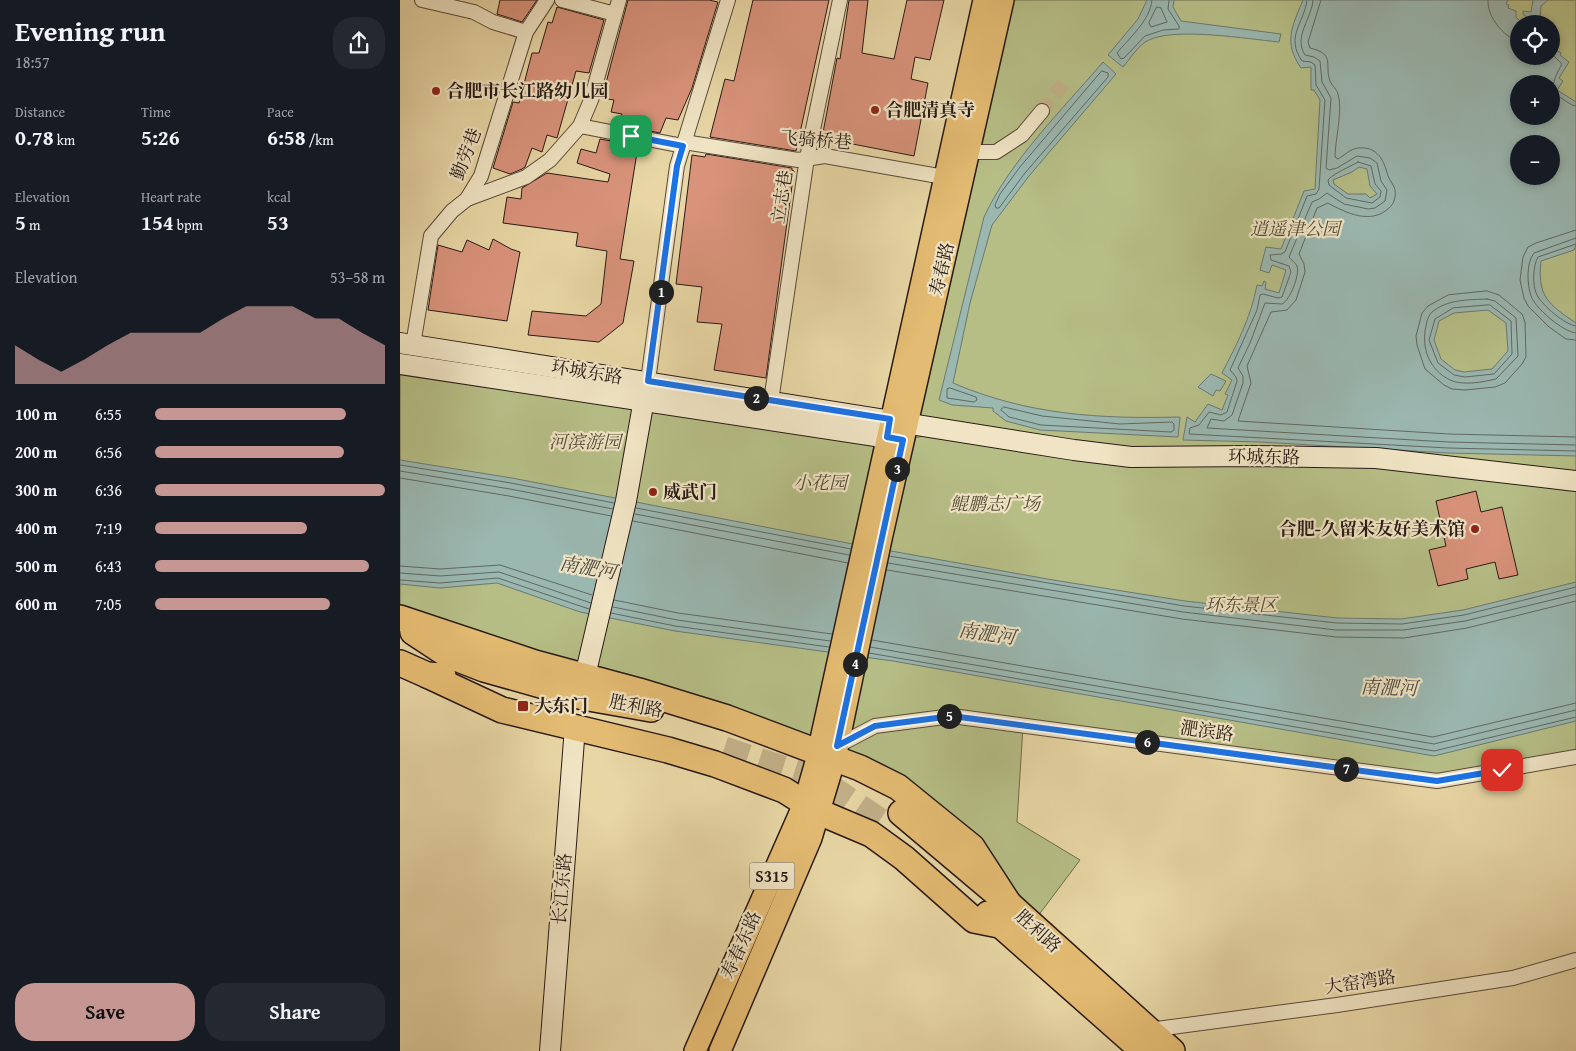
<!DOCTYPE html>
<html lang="en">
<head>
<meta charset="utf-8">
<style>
	:root { --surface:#171b24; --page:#242831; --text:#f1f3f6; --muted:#9ea1a6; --accent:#c59692 }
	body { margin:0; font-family:"Gentium Book Plus","Noto Serif SC",serif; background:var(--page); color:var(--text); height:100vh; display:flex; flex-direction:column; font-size:19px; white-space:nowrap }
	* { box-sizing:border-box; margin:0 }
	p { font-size:16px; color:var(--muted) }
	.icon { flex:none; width:28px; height:28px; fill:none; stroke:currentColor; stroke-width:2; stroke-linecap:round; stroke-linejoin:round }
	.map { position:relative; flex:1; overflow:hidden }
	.drawer { display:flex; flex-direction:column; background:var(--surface); width:400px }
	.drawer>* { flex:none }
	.tools { position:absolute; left:1110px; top:15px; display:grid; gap:10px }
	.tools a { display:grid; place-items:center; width:50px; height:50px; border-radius:50%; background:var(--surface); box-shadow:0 2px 8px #0003; font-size:25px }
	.pin { position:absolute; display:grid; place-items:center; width:42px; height:42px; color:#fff; margin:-21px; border-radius:10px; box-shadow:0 2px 8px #0006 }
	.km { position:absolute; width:25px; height:25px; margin:-12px; border-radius:50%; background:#222; color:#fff; font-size:14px; line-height:25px; text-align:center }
	.round { display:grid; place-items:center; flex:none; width:52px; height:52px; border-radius:20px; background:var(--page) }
	.summary { display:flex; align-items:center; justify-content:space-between; height:85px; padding:0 15px }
	h1 { font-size:28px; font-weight:600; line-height:38px }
	.figures { display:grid; grid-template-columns:repeat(3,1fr); gap:8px; height:85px; padding:5px 15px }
	.figures div { display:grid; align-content:center }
	.figures b { font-size:21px; font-weight:600 }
	.figures small { font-size:14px; font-weight:400 }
	.figures p { font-size:14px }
	.chart { height:140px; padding:10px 15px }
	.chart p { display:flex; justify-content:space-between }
	.chart svg { width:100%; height:90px; margin-top:5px; fill:var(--accent); opacity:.7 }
	.action { display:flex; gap:10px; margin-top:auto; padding:10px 15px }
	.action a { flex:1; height:58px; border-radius:20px; background:var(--accent); color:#111; font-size:20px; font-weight:600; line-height:58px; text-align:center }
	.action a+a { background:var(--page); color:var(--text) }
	ul { padding:0 15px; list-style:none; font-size:16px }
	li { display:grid; grid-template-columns:80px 60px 1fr; align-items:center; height:38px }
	li i { height:12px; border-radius:6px; background:var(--accent) }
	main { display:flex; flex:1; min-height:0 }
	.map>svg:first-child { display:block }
	.green { fill:#b6be86; stroke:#6f6c4e; fill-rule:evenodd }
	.water { fill:#9ab7b0; stroke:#6c7872; fill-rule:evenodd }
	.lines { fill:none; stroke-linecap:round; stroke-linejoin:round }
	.shore { stroke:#616862; stroke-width:1 }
	.building { fill:#d9937b; stroke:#281a15 }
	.street-tunnel { stroke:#c2b088; stroke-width:14; stroke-dasharray:14 7; stroke-linecap:butt }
	.highway-tunnel { stroke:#c2b088; stroke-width:25; stroke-dasharray:25 12; stroke-linecap:butt }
	.street-casing { stroke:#584939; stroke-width:16 }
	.secondary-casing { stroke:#281a15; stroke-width:22 }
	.primary-casing { stroke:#281a15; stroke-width:24 }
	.highway-casing { stroke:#281a15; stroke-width:28 }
	.street { stroke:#f0e4c4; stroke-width:14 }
	.secondary { stroke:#f0e4c4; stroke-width:20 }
	.primary { stroke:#e4bb72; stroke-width:21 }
	.highway { stroke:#e4bb72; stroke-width:25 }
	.route-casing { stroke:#fff; stroke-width:10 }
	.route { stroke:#1a73e8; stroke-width:6 }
	.poi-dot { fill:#8f2418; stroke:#f0e4c4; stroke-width:2 }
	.labels { text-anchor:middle; stroke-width:4.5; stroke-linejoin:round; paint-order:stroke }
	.shield { fill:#f0e4c4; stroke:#64574a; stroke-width:1 }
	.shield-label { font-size:16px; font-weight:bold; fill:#281a15 }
	.poi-label { font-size:18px; font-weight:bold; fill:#281a15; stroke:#f0e4c4; text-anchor:start }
	.street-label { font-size:18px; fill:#281a15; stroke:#f0e4c4 }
	.park-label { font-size:18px; font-style:italic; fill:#534b37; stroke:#f0e4c4 }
	.water-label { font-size:19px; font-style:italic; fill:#4a4944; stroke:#f0e4c4 }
</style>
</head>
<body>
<main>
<section class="drawer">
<div class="summary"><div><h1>Evening run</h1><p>18:57</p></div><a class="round"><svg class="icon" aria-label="share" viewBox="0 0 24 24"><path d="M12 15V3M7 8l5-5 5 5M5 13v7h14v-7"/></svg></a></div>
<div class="figures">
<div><p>Distance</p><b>0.78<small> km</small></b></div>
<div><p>Time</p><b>5:26</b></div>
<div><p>Pace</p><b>6:58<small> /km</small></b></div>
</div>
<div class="figures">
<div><p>Elevation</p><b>5<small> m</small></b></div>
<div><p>Heart rate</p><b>154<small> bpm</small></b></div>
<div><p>kcal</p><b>53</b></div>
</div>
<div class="chart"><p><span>Elevation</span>53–58 m</p>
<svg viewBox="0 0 160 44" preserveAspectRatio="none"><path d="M0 44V25L10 32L20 38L30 32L40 25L50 19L60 19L70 19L80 19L90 12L100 6L110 6L120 6L130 12L140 12L150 19L160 25V44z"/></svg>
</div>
<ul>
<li><b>100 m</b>6:55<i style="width:83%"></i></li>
<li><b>200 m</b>6:56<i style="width:82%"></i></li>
<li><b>300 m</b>6:36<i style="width:100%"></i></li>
<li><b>400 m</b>7:19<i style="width:66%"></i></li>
<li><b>500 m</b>6:43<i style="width:93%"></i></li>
<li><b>600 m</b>7:05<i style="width:76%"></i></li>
</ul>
<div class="action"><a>Save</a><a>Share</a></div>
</section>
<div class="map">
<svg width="1176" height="1051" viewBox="0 0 1176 1051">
	<rect width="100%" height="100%" fill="#e8d6a5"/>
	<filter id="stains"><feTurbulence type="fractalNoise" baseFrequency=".004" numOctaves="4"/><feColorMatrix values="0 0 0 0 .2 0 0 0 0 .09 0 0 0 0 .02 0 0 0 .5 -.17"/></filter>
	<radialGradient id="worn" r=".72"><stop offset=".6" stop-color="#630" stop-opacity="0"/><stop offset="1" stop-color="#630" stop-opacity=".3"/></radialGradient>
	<!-- green -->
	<g class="green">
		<path d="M603,0H1176V757L1037,781L623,726L617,822L680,860L632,924L572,847L435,758L503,440L550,431L507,422ZM1119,24H1151V56H1119ZM1119,84H1151V116H1119ZM1119,144H1151V176H1119Z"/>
		<polygon points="0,364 487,437 418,753 0,618"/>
	</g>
	<!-- water -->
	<g class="water">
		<path d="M747,0H774L773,7L781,21L881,34L879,42C848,39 776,27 749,40C739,44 730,59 723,67L708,55L738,19Z"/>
		<path d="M903,0H1108L1106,4L1109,5L1108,8L1116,11V17L1123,24H1119V56H1151V47L1161,53L1160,55L1169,62L1159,78L1163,81L1157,90L1176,102V245L1174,250L1141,261C1137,296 1148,304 1176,323V456L1048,453L860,442L783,440L787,417L795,422L808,404L822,410L828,395L825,394L832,380L822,373C837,344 851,317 857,285L862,286L864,281L866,282L865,289L879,293L886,270L872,265L869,273L860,270L866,247L881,249L904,191L915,189L920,100L914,90H911V67L901,68C883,42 892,27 903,0ZM1119,84H1151V116H1119ZM1119,144H1151V176H1119ZM959,167L967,169L970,186L977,194L970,198L966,194H948L934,184L933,180L952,172ZM1088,310L1106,323L1108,351L1092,369L1064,372L1055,370L1041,359L1034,340L1039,321L1054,313Z"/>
		<polygon points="1133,0 1148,0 1141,6 1140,18 1136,24 1123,14 1123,11 1131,12"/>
		<path d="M703,62L716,74L629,176L592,225L570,303L553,383C628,415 699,419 780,417L778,437L640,430L606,421L593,411V408L552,405L539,400L584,217C610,161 662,110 703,62Z"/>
		<polygon points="811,374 826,381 820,391 816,390 813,396 798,387"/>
		<polygon points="0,460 112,478 463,546 653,580 785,601 937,618 1001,619 1063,610 1176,582 1176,721 1034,756 493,661 275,631 180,612 97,583 40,588 0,584"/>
	</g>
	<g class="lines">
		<!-- shore -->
		<g class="shore">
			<path d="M752,0C750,21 729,38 717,53L721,59L724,58L745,36L763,30L779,29V26L768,9L769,0"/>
			<path d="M907,0C904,24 885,36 902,61L911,62L915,65L916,85L925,100L919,189L916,194L907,196L885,252L881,254L870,255L871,260L889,266L891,272L882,297L878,298L863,294L860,295L857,310L830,370L836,377L837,381L827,412L821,415L809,412L799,425L790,428L789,434L1048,448L1176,451"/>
			<path d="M913,0C912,18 893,37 905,55L914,57L920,61L922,82L931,98L926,168L929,170L937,168L957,156L970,158L977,163L981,181L987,190L985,201L975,208L968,209L944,204L927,193L919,199L912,202L889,257C891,260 895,262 897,266C900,275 890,300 882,304L865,303L850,343L838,368L843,376V383L832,415L824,421L811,419L807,428L1048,442L1176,445"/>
			<path d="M921,0L908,42L910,48C936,54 924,65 930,81C932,86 937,89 938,94C943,111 935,140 935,157L938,159C945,155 950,149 958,148C978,146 984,161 988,176C990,181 994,185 995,190C996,197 994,204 989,208C971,225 946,213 928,203L917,208L899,254L904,264L905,272L896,300L887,310L871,312L847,366L851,383L838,421L1049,434L1176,437"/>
			<path d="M1088,0C1087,17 1103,36 1119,42"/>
			<polygon points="757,7 761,8 767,22 751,27 749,23"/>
			<path d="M1151,53L1162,64C1157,73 1152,82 1153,93L1172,105L1176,106"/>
			<polygon points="702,71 708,73 708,77 625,173 599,208 596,208 595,205 600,194 620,167"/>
			<path d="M958,162L971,166L975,184L981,191L980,197L972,203L946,198L929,185L928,180C931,175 951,166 958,162Z"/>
			<polyline points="1176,230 1136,243 1128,247 1123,257 1120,280 1124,298 1128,306 1149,327 1166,339 1176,340"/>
			<path d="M1176,238L1134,253C1126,263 1127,284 1131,296C1135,308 1163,332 1176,333"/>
			<path d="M1176,244L1138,257C1133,265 1132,286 1137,295C1142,305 1165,325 1176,326"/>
			<polygon points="1087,291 1099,295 1122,314 1125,322 1126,357 1122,364 1105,383 1095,387 1065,390 1052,389 1044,385 1025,369 1017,345 1016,336 1022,313 1028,306 1048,295"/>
			<path d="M1087,299L1095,301L1116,318L1118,356L1096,379C1083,382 1063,386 1050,380C1029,370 1021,347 1026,326C1027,321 1028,316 1032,312C1048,299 1068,300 1087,299Z"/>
			<polygon points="1090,305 1111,321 1112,354 1094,374 1065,377 1054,375 1038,363 1029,340 1035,319 1053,308"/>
			<polygon points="550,388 576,397 577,400 574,402 547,398 547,389"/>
			<polygon points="604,407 642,416 720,424 772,422 774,424 774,430 771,432 641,425 609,417 601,410"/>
			<polyline points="0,465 111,483 214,503"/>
			<polyline points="0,471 110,489 213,509"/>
			<polyline points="0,478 109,496 211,516"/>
			<polyline points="236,508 451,549"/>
			<polyline points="235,514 449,555"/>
			<polyline points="233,521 448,563"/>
			<polyline points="489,556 784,606 937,623 1002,624 1064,615 1176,587"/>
			<polyline points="488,563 783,612 936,630 1003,630 1065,621 1176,594"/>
			<polyline points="0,566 40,569 100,565 192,595"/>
			<polyline points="487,570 782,619 936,637 1004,638 1067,628 1176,601"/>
			<polyline points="0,573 40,576 99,572 191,603"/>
			<polyline points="0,580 40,583 98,578 189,609"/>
			<polyline points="214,600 278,613 432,634"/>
			<polyline points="213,607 277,620 430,641"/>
			<polyline points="211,613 275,626 429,647"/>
			<polyline points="472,640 1033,737 1176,703"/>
			<polyline points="470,647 1034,744 1176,710"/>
			<polyline points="469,653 1034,751 1176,717"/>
		</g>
	</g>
	<!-- building -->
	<g class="building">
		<polygon points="100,0 137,0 122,22 97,14"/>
		<polygon points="228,0 309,0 318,2 292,88 278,120 266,118 260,133 219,125 222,114 211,112 214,100 202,98"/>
		<polygon points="353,0 429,0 396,151 310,137 325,79 334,81"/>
		<polygon points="449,0 468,0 462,53 494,59 507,0 544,0 530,60 515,57 511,79 528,83 514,156 422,138 437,58 440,59"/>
		<polygon points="157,7 204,20 189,73 176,71 157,138 147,135 142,152 132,148 125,167 122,169 110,174 93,168 113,102 119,103 132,53 139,53 148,22 152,23"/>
		<polygon points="200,139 238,146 220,259 234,261 223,323 199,342 128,335 132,311 186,316 201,304 207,251 176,246 178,233 103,223 107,197 121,199 122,188 147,173 208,182 210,174 177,163 181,149 196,153"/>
		<polygon points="306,154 392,168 392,170 394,171 366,378 314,370 322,324 297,322 302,287 276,284 292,155 305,157"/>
		<polygon points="93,239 111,249 120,252 107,321 28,310 38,245 62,252 67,240 89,250"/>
		<polygon points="1076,491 1081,512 1102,507 1118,575 1099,579 1095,562 1066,569 1068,579 1038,586 1029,550 1046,546 1036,501"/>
	</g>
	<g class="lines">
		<!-- street-tunnel -->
		<polyline class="street-tunnel" points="642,111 664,83"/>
		<!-- highway-tunnel -->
		<polyline class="highway-tunnel" points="324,749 422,781 482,822"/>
		<!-- street casing -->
		<g class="street-casing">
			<g id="street">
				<polyline points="22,0 74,12 93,22 126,32"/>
				<polyline points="162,0 215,14"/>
				<polyline points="180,126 283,146"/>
				<polyline points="284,142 398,160 425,156 544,177"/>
				<polyline points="569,152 596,152 622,135 642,111"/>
				<polyline points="67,199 126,177 150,160 180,126 191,100 219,0"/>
				<polyline points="13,345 31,236 52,211 67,199 81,176 126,32 147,0"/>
				<polyline points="248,381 277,166 328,0"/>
				<polyline points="371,401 407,158 440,0"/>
				<polyline points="437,746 475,726 552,716 1037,781 1176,757"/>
				<polyline points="749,1030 937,1005 1113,978 1176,960"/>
			</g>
		</g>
		<!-- secondary casing -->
		<g class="secondary-casing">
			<g id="secondary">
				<polyline points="0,343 674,450 731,457 853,456 976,458 1176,481"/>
				<polyline points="0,364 502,440"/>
				<polyline points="185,676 226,501 246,388"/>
				<polyline points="150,1051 175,727"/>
			</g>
		</g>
		<!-- primary casing -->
		<g class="primary-casing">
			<g id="primary">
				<polyline points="295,1051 404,804 416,762 584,0"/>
				<polyline points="320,1051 411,838 435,758 481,539 603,0"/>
			</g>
		</g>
		<!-- highway casing -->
		<g class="highway-casing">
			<g id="highway">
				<polyline points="0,618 135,663 239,691 327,718 460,768 498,787 572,847 609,904"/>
				<polyline points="13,632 48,655 84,669 183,697 251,709"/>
				<polyline points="0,663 27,675 43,676"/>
				<polyline points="27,675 102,710 268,750 315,764 384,790 419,812 471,834 504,858 574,920 599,925"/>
				<polyline points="501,813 609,904 772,1051"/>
				<polyline points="588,914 743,1051"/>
			</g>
		</g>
		<!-- street -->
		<use href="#street" class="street"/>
		<!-- secondary -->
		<use href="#secondary" class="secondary"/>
		<!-- primary -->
		<use href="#primary" class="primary"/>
		<!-- highway -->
		<use href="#highway" class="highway"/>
	</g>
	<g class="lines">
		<!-- route casing -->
		<g class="route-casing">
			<polyline id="route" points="231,136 283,146 277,166 248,381 490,419 487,437 503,440 437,746 475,726 552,716 1037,781 1102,770"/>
		</g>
		<!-- route -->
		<use href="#route" class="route"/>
	</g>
	<!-- markers -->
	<g class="poi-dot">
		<circle cx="36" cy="91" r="5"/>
		<circle cx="475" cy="110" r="5"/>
		<circle cx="253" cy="492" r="5"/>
		<circle cx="1075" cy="529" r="5"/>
		<rect x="117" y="700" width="12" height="12" rx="2.5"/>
	</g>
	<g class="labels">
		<!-- shield labels -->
		<rect class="shield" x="349.5" y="862.5" width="45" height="27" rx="4"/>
		<g class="shield-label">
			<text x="372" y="882">S315</text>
		</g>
		<!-- poi labels -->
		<g class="poi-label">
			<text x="46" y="97">合肥市长江路幼儿园</text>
			<text x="485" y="116">合肥清真寺</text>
			<text x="263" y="498">威武门</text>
			<text x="1065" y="535" text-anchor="end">合肥-久留米友好美术馆</text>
			<text x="134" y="712">大东门</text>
		</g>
		<!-- street labels -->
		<g class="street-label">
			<text transform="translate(416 140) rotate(4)" y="6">飞骑桥巷</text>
			<text transform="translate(66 154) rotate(-69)" y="6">勤劳巷</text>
			<text transform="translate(382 197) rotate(-81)" y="6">立志巷</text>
			<text transform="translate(542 269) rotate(-77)" y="6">寿春路</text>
			<text transform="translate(187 372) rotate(9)" y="6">环城东路</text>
			<text transform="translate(864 457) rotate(1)" y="6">环城东路</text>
			<text transform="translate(236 706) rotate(11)" y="6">胜利路</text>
			<text transform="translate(807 731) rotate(8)" y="6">淝滨路</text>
			<text transform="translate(162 889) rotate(-85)" y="6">长江东路</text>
			<text transform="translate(638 931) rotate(42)" y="6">胜利路</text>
			<text transform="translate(341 945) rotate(-66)" y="6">寿春东路</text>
			<text transform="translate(960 982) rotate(-9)" y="6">大窑湾路</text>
		</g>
		<!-- park labels -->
		<g class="park-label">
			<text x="895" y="235">逍遥津公园</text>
			<text x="185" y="448">河滨游园</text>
			<text x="420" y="489">小花园</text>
			<text x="595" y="510">鲲鹏志广场</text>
			<text x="841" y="611">环东景区</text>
		</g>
		<!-- water labels -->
		<g class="water-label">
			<text transform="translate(188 567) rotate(10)" y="7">南淝河</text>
			<text transform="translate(587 633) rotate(8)" y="7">南淝河</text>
			<text transform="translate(989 687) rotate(2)" y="7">南淝河</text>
		</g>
	</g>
	<rect width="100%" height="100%" filter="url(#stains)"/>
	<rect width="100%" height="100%" fill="url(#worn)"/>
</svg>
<div class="tools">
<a><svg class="icon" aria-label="locate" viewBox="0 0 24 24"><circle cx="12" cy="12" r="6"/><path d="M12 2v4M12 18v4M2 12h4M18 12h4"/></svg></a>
<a>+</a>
<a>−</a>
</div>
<div class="pin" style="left:231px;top:136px;background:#1e9e55"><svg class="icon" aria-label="arrive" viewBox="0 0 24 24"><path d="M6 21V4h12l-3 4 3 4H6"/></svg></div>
<div class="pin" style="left:1102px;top:770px;background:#d93025"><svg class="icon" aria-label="check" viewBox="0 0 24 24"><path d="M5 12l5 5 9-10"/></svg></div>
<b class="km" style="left:261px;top:292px">1</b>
<b class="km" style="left:356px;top:398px">2</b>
<b class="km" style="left:497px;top:469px">3</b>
<b class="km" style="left:455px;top:664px">4</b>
<b class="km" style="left:549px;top:716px">5</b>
<b class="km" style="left:747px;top:742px">6</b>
<b class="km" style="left:946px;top:769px">7</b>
</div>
</main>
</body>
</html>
